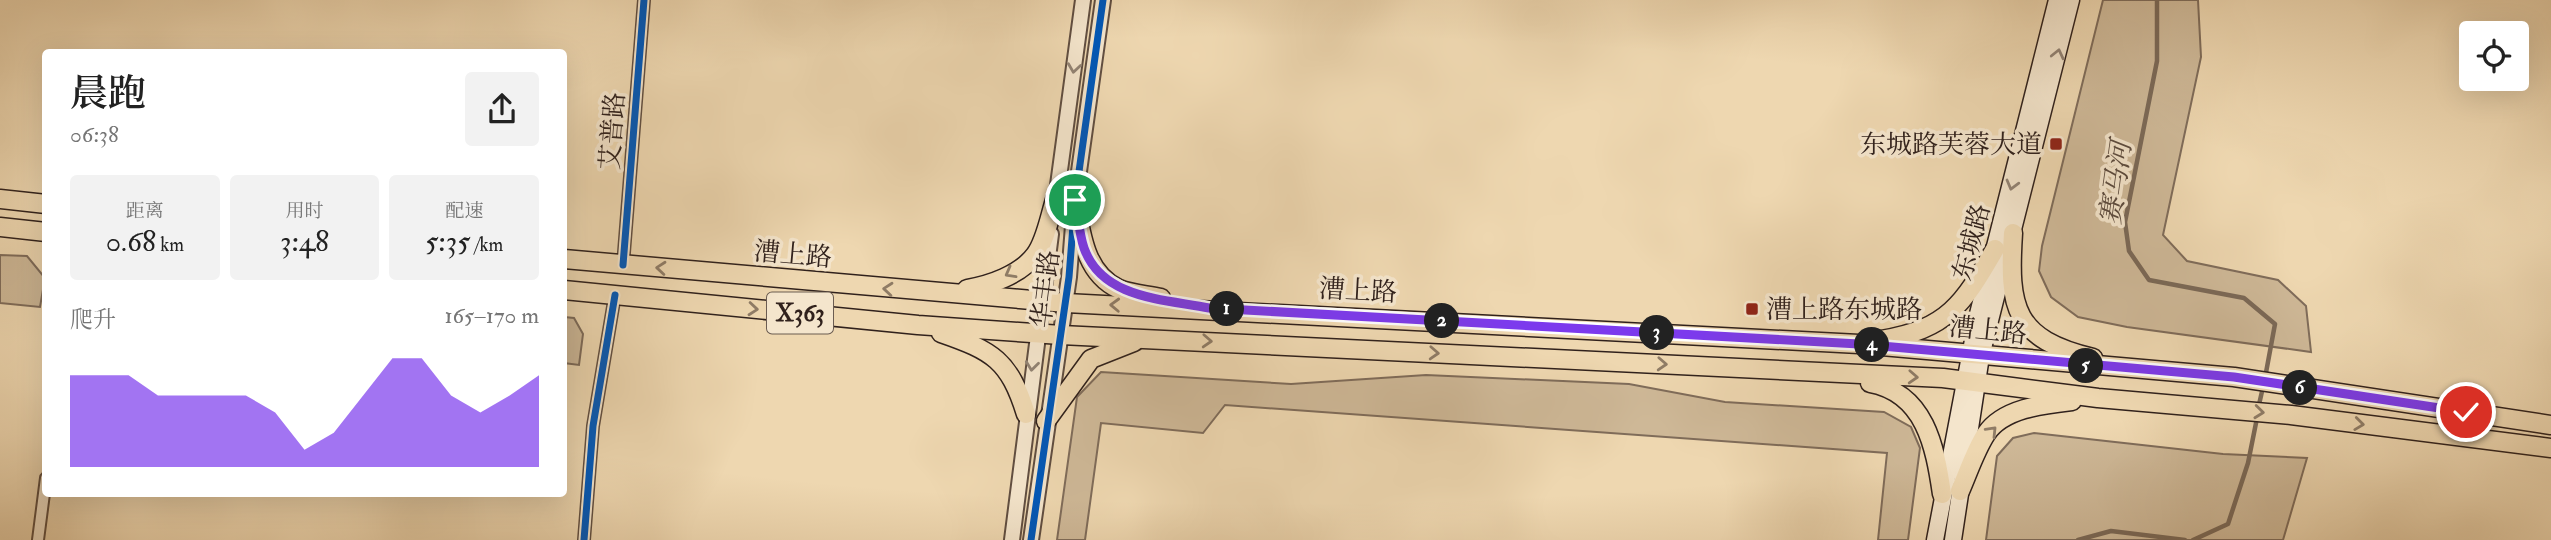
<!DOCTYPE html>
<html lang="zh">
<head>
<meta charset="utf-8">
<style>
	:root { --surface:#fff; --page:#f2f2f2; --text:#222; --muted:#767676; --accent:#7c3aed }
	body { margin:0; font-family:"IM FELL Double Pica","Noto Serif SC",serif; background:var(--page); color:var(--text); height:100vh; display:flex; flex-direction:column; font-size:26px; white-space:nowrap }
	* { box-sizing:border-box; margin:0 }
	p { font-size:23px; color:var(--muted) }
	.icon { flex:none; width:38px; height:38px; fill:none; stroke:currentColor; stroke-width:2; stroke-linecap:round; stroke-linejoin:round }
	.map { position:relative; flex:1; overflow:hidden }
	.sheet { position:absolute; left:42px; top:49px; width:525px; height:448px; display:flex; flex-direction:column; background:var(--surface); border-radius:7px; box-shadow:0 7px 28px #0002 }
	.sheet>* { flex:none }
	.tools { position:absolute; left:2459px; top:21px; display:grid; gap:14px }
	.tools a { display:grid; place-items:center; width:70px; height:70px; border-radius:7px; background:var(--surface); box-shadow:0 7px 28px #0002; font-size:35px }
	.pin { position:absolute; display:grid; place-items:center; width:60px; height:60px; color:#fff; margin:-30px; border:4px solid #fff; border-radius:50%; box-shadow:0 2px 7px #0007 }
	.km { position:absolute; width:35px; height:35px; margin:-18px; border-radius:50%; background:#222; color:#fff; font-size:19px; line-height:35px; text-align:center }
	.round { display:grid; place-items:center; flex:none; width:74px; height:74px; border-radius:7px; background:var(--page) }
	.headline { display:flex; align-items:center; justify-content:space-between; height:119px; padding:0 28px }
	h1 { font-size:38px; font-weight:600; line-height:52px }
	.metrics { display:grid; grid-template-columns:repeat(3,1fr); gap:10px; height:119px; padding:7px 28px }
	.metrics div { display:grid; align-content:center; border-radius:7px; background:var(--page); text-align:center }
	.metrics b { font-size:30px; font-weight:600 }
	.metrics small { font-size:19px; font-weight:400 }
	.metrics p { font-size:19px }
	.chart { height:196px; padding:14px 28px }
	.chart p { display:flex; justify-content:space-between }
	.chart svg { width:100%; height:126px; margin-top:7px; fill:var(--accent); opacity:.7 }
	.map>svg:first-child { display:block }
	.green { fill:#ceb897; stroke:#7f6c5a; stroke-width:2 }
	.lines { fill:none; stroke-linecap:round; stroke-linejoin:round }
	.stream { stroke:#7b6957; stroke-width:4.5 }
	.minor-casing { stroke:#604e41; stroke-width:14 }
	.tertiary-casing { stroke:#604e41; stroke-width:18 }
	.secondary-casing { stroke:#30211c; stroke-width:19 }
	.primary-casing { stroke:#30211c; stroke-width:21 }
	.minor { stroke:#f4e5cc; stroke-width:10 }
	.tertiary { stroke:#f4e5cc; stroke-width:14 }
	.secondary { stroke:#f4e5cc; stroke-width:16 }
	.primary { stroke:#eed7b0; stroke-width:18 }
	.cycleway-casing { stroke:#f4e5cc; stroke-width:11 }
	.cycleway { stroke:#0057b8; stroke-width:7 }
	.oneway { stroke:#928374 }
	.oneway2 { stroke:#8f7c66 }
	.route-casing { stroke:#fff; stroke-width:14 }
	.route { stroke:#7c3aed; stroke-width:9 }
	.poi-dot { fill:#8f2418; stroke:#f4e5cc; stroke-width:2.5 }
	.labels { text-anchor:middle; stroke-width:7; stroke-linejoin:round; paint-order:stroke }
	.shield { fill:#f4e5cc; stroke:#6b5c51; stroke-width:2 }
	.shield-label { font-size:24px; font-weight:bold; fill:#30211c }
	.street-label { font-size:26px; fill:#30211c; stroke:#f4e5cc }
	.poi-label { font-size:26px; fill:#30211c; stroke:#f4e5cc; text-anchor:end }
	.water-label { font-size:28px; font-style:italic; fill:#5c4b3e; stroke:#f4e5cc }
</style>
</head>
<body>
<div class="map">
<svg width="2551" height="540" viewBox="0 0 2551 540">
	<rect width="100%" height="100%" fill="#eed7b0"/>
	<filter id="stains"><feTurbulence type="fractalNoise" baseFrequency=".00286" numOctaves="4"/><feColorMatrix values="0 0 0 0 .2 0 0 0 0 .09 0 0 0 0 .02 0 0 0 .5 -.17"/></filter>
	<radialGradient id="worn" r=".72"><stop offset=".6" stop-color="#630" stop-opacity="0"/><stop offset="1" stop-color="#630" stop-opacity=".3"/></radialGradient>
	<!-- green -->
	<g class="green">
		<polygon points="2103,0 2198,0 2201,57 2163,235 2187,261 2278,280 2306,306 2311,352 2127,327 2078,317 2051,297 2039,271 2042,246"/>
		<polygon points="0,255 27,256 45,278 40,307 0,303"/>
		<polygon points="564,317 574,318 583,334 579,365 564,363"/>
		<polygon points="1101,372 1291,384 1426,375 1629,384 1725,402 1884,412 1911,427 1920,448 1908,540 1878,540 1887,453 1225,405 1203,433 1101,423 1085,540 1057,540 1077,397"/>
		<polygon points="2034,433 2223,454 2307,458 2283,540 1986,540 1997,456 2013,438"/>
	</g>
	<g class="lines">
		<!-- stream -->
		<g class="stream">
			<polyline points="2157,0 2157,61 2125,222 2129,251 2149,280 2244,298 2275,324 2265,378"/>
			<polyline points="2258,409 2263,387"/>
			<polyline points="2078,540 2111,531 2185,540"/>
			<polyline points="2193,540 2228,524 2248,463 2257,418"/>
		</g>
		<!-- minor casing -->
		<g class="minor-casing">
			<g id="minor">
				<polyline points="623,265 644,0"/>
				<polyline points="38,540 46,478"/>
				<polyline points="584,540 593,426 615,295"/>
			</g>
		</g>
		<!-- tertiary casing -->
		<g class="tertiary-casing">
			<g id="tertiary">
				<polyline points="1055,207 1083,0"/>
				<polyline points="1012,540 1051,234"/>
				<polyline points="1031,540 1069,277 1075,200 1103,0"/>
			</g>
		</g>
		<!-- secondary casing -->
		<g class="secondary-casing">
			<g id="secondary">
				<polyline points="1935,540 1978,314 2057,0"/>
				<polyline points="1953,540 1981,356 2071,0"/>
			</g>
		</g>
		<!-- primary casing -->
		<g class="primary-casing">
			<g id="primary">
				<polyline points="0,199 46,204"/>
				<path d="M1075,200C1081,232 1084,273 1119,289C1131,294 1148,295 1161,298"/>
				<polyline points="0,227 46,232"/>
				<path d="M2013,233C2008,308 2014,339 2093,358"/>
				<polyline points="564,259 1066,303 1859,344 2234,377 2551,425"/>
				<path d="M967,289C990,285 1020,275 1035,255C1046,241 1050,214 1056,197"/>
				<polyline points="564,290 918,325 1061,335 1943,378 2098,398 2291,415 2551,448"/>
				<path d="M941,333C993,351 1009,360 1026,414"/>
				<path d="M1881,340C1948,329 1963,304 1995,249"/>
				<path d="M1870,383C1925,393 1935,446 1942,494"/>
				<polyline points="1046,421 1091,359 1134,342"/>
				<path d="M1960,491C1968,473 1975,451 1986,434C2003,408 2045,404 2072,401"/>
			</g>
		</g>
		<!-- minor -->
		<use href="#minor" class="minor"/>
		<!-- tertiary -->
		<use href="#tertiary" class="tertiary"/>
		<!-- secondary -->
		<use href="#secondary" class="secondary"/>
		<!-- primary -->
		<use href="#primary" class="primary"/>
		<!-- cycleway casing -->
		<g class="cycleway-casing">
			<g id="cycleway">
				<polyline points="623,265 644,0"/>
				<polyline points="584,540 593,426 615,295"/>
				<polyline points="1031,540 1069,277 1075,200 1103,0"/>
			</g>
		</g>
		<!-- cycleway -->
		<use href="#cycleway" class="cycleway"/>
	</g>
	<!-- one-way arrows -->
	<defs><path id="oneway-chevron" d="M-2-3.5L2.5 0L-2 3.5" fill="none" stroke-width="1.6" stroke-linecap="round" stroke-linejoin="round" transform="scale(1.75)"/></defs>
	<g class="oneway">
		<use href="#oneway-chevron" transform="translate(2058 54) rotate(-77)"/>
		<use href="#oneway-chevron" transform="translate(1074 68) rotate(98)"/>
		<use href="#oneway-chevron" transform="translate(2012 185) rotate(105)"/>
		<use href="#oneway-chevron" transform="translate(1032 366) rotate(97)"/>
	</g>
	<g class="oneway2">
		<use href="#oneway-chevron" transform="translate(661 268) rotate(-175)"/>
		<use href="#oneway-chevron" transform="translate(1010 273) rotate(151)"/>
		<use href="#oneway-chevron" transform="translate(888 289) rotate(-175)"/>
		<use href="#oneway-chevron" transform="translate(1115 305) rotate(-178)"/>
		<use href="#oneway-chevron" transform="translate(753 309) rotate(5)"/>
		<use href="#oneway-chevron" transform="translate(1207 341) rotate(3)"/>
		<use href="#oneway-chevron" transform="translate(1434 353) rotate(3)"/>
		<use href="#oneway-chevron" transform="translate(1662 364) rotate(3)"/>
		<use href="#oneway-chevron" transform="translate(1913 377) rotate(3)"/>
		<use href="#oneway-chevron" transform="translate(2259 412) rotate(6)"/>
		<use href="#oneway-chevron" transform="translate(2359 424) rotate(7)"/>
		<use href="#oneway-chevron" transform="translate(1992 431) rotate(-46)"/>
	</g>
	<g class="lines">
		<!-- route casing -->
		<g class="route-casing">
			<path id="route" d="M1075,200C1078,215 1079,233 1084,248C1102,299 1164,299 1209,308L1859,344L2234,377L2466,412"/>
		</g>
		<!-- route -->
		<use href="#route" class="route"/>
	</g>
	<!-- markers -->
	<g class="poi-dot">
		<rect x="2049" y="137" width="14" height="14" rx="3.5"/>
		<rect x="1745" y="302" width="14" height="14" rx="3.5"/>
	</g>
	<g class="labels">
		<!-- shield labels -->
		<rect class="shield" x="767" y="292.5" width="66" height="41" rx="5"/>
		<g class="shield-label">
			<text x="800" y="321">X363</text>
		</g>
		<!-- street labels -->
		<g class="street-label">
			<text transform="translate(612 131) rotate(-86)" y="9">艾普路</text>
			<text transform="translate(1971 242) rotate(-75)" y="9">东城路</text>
			<text transform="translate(793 254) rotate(5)" y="9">漕上路</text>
			<text transform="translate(1045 289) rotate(-83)" y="9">华丰路</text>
			<text transform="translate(1358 290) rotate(3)" y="9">漕上路</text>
			<text transform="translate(1988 330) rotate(6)" y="9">漕上路</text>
		</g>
		<!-- poi labels -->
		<g class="poi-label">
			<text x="2042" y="153">东城路芙蓉大道</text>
			<text x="1766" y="318" text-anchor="start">漕上路东城路</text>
		</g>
		<!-- water labels -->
		<g class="water-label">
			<text transform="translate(2115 183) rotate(-82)" y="10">赛马河</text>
		</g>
	</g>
	<rect width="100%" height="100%" filter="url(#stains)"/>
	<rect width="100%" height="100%" fill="url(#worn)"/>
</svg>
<div class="tools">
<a><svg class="icon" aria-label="locate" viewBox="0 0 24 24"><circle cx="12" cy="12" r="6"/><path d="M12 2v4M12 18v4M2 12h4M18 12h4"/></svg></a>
</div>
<div class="pin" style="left:1075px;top:200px;background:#1e9e55"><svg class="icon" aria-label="arrive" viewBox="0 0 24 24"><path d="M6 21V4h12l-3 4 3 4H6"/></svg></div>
<div class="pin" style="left:2466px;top:412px;background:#d93025"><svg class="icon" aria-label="check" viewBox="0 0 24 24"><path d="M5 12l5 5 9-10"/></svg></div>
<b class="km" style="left:1227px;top:309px">1</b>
<b class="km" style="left:1442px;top:321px">2</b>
<b class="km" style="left:1657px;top:333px">3</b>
<b class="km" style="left:1872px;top:345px">4</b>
<b class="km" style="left:2086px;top:366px">5</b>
<b class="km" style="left:2300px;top:388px">6</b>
<section class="sheet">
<div class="headline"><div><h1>晨跑</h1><p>06:38</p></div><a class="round"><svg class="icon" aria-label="share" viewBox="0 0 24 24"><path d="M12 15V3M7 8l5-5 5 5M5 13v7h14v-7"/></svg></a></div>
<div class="metrics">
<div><p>距离</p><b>0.68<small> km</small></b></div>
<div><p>用时</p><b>3:48</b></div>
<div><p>配速</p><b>5:35<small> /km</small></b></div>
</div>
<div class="chart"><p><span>爬升</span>165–170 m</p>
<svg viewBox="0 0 160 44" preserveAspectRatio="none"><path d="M0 44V12L10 12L20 12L30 19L40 19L50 19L60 19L70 25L80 38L90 32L100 19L110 6L120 6L130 19L140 25L150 19L160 12V44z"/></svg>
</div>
</section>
</div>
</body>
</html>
